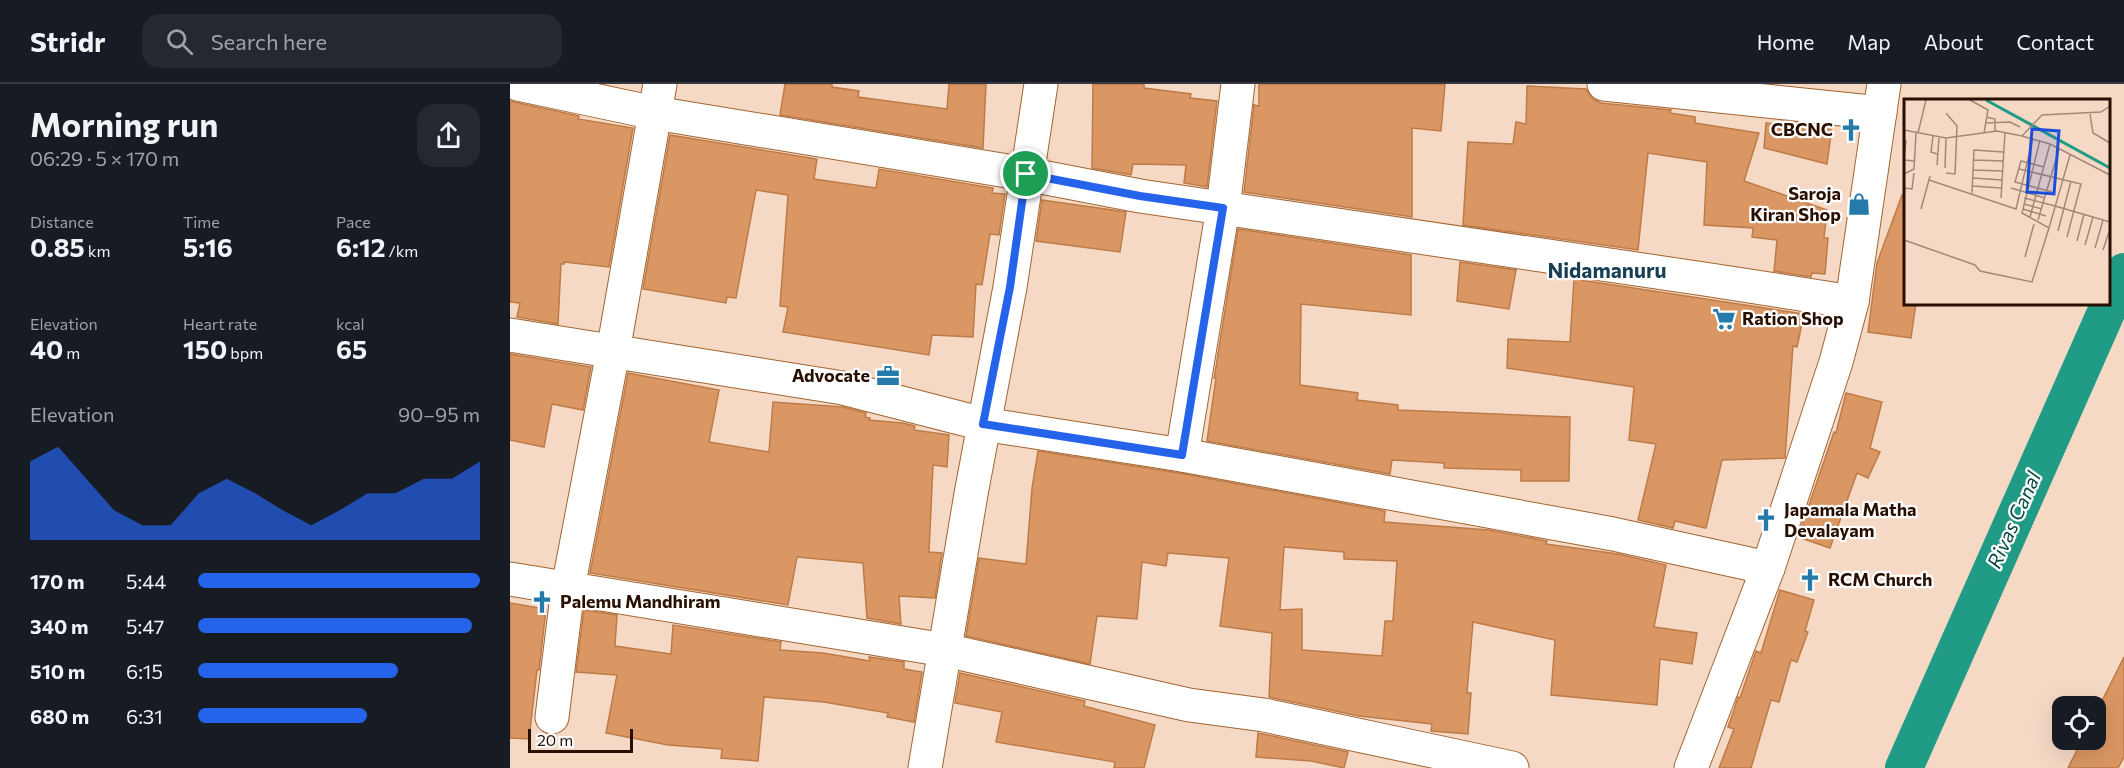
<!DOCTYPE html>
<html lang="en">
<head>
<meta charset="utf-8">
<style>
	:root { --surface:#171b24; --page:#242831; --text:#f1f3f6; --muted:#9ea1a6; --line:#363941; --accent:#2563eb }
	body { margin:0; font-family:Commissioner,sans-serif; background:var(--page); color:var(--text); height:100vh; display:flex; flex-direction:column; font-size:22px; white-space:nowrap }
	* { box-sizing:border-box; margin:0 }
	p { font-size:20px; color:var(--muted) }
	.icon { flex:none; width:33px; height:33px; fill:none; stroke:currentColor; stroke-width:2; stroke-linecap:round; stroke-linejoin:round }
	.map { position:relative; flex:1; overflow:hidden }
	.panel { display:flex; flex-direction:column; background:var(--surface); width:510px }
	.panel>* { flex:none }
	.fabs { position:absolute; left:1542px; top:612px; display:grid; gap:12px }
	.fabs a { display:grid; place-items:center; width:54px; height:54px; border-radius:12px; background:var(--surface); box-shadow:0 6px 24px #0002; font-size:30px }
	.scale { position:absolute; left:18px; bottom:15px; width:105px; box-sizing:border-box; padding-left:6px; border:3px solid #280f00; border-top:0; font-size:16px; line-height:21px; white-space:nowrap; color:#280f00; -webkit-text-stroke:4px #fff; paint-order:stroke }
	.pin { position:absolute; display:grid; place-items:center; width:51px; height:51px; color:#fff; margin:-26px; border:3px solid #fff; border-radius:50%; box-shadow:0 2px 6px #0007 }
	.round { display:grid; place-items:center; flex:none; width:63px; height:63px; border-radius:18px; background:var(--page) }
	.headline { display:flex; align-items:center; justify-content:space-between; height:102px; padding:0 30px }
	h1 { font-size:33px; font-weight:700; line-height:45px }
	.figures { display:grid; grid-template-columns:repeat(3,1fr); gap:9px; height:102px; padding:6px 30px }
	.figures div { display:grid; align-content:center }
	.figures b { font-size:26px; font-weight:700 }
	.figures small { font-size:16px; font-weight:400 }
	.figures p { font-size:16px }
	.chart { height:168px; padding:12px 30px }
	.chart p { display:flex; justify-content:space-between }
	.chart svg { width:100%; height:108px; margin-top:6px; fill:var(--accent); opacity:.7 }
	ul { padding:0 30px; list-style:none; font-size:20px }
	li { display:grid; grid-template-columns:96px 72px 1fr; align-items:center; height:45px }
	li i { height:15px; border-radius:8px; background:var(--accent) }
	header { display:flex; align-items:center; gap:36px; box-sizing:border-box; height:84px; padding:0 30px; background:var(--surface); border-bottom:2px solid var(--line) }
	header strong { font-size:28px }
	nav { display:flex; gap:33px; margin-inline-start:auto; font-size:21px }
	.search { width:420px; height:54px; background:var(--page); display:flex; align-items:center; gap:15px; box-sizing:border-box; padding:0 21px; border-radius:18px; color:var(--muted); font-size:22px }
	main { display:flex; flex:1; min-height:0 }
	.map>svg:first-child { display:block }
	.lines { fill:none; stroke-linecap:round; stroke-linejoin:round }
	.canal { stroke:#1f9b86; stroke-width:38 }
	.building { fill:#da9763; stroke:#bd7b48; stroke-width:1.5; fill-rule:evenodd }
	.minor-casing { stroke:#a36430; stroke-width:35 }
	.tertiary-casing { stroke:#a36430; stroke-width:35 }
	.minor { stroke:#fff; stroke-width:33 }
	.tertiary { stroke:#fff; stroke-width:33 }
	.route-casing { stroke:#fff; stroke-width:12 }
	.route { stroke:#2563eb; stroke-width:8 }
	.labels { text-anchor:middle; stroke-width:4.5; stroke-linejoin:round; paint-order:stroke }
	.poi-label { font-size:18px; font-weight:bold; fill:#280f00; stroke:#fff; text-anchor:start }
	.water-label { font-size:20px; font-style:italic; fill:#044a3e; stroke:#fff }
	.quarter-label { font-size:21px; font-weight:bold; fill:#163e55; stroke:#fff }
	.inset-river { fill:none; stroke:#1f9b86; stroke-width:3 }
	.inset-road { fill:none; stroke:#a48876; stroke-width:1.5 }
	.view { fill:#1d4ed8; fill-opacity:0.15; stroke:#1d4ed8; stroke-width:3 }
	.inset-edge { fill:none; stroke:#280f00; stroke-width:3 }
</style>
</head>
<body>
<header>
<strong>Stridr</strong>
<div class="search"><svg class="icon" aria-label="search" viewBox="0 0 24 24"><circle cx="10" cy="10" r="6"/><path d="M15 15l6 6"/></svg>Search here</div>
<nav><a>Home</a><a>Map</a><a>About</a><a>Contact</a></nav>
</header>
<main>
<section class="panel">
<div class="headline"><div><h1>Morning run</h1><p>06:29 · 5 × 170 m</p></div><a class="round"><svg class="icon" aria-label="share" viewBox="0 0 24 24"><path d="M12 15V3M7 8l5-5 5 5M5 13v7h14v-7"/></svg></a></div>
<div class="figures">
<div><p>Distance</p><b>0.85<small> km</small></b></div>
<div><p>Time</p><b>5:16</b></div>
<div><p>Pace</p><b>6:12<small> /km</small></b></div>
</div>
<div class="figures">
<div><p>Elevation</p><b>40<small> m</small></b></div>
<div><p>Heart rate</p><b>150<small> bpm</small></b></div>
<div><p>kcal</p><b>65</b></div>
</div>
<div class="chart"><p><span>Elevation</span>90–95 m</p>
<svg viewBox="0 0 160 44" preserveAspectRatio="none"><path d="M0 44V12L10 6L20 19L30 32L40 38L50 38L60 25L70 19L80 25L90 32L100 38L110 32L120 25L130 25L140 19L150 19L160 12V44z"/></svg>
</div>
<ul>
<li><b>170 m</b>5:44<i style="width:100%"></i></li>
<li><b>340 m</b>5:47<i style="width:97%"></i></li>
<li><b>510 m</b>6:15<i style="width:71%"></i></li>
<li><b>680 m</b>6:31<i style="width:60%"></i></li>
</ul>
</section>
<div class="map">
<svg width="1614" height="684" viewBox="0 0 1614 684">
	<rect width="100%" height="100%" fill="#f6d9c5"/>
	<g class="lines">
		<!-- canal -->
		<polyline class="canal" points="1394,684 1614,188"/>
	</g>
	<!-- building -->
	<g class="building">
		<polygon points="275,0 322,0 322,3 349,7 348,13 437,25 439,0 476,0 473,64 270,31"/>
		<polygon points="583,0 634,0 634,4 681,10 680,14 707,17 697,103 674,99 676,81 623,80 621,91 582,84"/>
		<polygon points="749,0 935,0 931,47 902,44 902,133 734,108 744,21 749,22"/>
		<polygon points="1017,2 1076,5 1083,15 1091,19 1161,26 1160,29 1185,33 1185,39 1249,49 1234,97 1317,126 1314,154 1318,154 1315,190 1302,189 1301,193 1264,187 1267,156 1242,153 1243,144 1194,141 1197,78 1138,69 1128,166 953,141 958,58 1003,60 1006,38 1016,40"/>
		<polygon points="0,17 69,32 68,35 123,44 99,183 54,178 54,180 51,180 48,240 7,233 10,219 0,218"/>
		<polygon points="1256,39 1287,42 1287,39 1322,43 1317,80 1254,64"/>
		<polygon points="160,51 307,75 304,95 366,104 369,85 483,104 482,109 495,110 489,151 480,150 472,201 466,200 463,253 422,251 419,271 273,248 278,223 270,222 278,111 246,106 226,214 217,213 216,219 133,205"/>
		<polygon points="1392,111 1395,112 1395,219 1406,219 1401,254 1358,248 1367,179"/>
		<polygon points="532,116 616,128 610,168 526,157"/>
		<polygon points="728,145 901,171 901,231 791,220 790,301 848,309 847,316 888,321 888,326 1060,333 1059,397 1011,397 1011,386 934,384 934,379 882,376 880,390 697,357 706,294 704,294 705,289"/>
		<polygon points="950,178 1006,186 999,225 947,217"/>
		<polygon points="1064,195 1294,230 1287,263 1283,262 1275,374 1212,376 1196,444 1165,437 1163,444 1128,436 1146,360 1119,356 1124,303 997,284 998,255 1060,258"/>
		<polygon points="0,270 81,283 73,326 42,320 34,363 0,356"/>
		<polygon points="118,289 209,306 199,358 259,368 263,318 333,323 356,329 355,333 360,334 359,336 393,339 405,342 404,346 439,351 437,383 423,381 419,468 432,469 425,514 389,512 391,540 357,534 353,479 287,473 278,521 80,489"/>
		<polygon points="1336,309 1372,318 1360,364 1370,368 1358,394 1347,389 1320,464 1288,453 1324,348 1326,349"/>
		<path d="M528,367L669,389L875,427L874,438L979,446L1037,457L1036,460L1108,470L1156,481L1144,543L1187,549L1182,580L1150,575L1147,621L1041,611L1045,556L963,538L957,609H961L958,650L921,647L922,640L849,632L759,613L762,549L710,542L719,474L658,469L656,482L632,478L627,535L587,532L580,580L456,552L469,474L516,480L522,404ZM774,463L834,468V475L887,477L883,537H875L872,572L792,566V525L770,526Z"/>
		<polygon points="1270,506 1304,516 1295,547 1298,548 1287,578 1281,576 1269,618 1261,616 1241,684 1209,684 1224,645 1218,643 1224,626 1228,613 1230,614 1246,567 1251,569"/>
		<polygon points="0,519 36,525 29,586 27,586 19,655 0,654"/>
		<polygon points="74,526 107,531 105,562 161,570 163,541 271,558 270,566 313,569 360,577 359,573 394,578 394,585 412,588 404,638 377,633 378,629 314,618 254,613 248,677 211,674 212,665 158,661 96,649 107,591 66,588"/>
		<polygon points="1614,573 1614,673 1608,684 1558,684 1572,656 1586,656 1586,629"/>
		<polygon points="450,589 575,617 574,622 645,641 634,684 604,684 605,678 486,658 492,628 445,619"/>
		<polygon points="748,649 838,668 834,684 801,677 746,673"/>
	</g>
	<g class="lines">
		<!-- minor casing -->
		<g class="minor-casing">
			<g id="minor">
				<polyline points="8,0 145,29 516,90 630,112 1194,195 1342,218"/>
				<polyline points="1094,0 1370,29"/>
				<polyline points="0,251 333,304 473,340 672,371 1103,450 1258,484"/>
				<polyline points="672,371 713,124 728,0"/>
				<polyline points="0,495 435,566 679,621 754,631 1002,684"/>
				<polyline points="42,633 58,504 103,268 150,0"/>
				<polyline points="415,684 461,410 500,203 531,0"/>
			</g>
		</g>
		<!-- tertiary casing -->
		<g class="tertiary-casing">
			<polyline id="tertiary" points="1181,684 1258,484 1326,278 1342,218 1374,0"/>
		</g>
		<!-- minor -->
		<use href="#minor" class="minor"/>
		<!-- tertiary -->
		<use href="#tertiary" class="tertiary"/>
	</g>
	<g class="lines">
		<!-- route casing -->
		<g class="route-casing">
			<polygon id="route" points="516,90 630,112 713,124 672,371 473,340 500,203"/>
		</g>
		<!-- route -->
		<use href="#route" class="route"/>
	</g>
	<!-- icons -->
	<defs>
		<g id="church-bare" transform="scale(1.8)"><path d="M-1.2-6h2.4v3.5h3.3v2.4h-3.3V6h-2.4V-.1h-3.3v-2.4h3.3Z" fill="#247baa" stroke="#fff" stroke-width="2.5" paint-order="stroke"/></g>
		<g id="shop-bare" transform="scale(1.8)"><path d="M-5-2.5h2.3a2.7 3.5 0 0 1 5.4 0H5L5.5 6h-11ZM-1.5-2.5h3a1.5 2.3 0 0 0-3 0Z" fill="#247baa" stroke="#fff" stroke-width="2.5" paint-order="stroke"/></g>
		<g id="supermarket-bare" transform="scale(1.8)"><path d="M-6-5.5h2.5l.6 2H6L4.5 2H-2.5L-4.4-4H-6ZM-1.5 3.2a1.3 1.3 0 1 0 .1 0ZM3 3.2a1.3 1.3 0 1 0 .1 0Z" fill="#247baa" stroke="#fff" stroke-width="2.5" paint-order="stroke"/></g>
		<g id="office-bare" transform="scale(1.8)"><path d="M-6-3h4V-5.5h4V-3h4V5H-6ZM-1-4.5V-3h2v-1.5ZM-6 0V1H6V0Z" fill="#247baa" stroke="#fff" stroke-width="2.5" paint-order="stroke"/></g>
	</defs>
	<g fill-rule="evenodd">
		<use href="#church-bare" x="1341" y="46"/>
		<use href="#shop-bare" x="1349" y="120"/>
		<use href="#supermarket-bare" x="1214" y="235"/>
		<use href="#office-bare" x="378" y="292"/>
		<use href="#church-bare" x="1256" y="436"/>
		<use href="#church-bare" x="1300" y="496"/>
		<use href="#church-bare" x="32" y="518"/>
	</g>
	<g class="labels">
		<!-- poi labels -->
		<g class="poi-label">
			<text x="1323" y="52" text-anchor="end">CBCNC</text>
			<text x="1331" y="116" text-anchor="end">Saroja<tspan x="1331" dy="21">Kiran Shop</tspan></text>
			<text x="1232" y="241">Ration Shop</text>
			<text x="360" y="298" text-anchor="end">Advocate</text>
			<text x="1274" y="432">Japamala Matha<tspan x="1274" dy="21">Devalayam</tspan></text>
			<text x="1318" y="502">RCM Church</text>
			<text x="50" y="524">Palemu Mandhiram</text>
		</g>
		<!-- water labels -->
		<g class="water-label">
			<text transform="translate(1504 436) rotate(-66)" y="7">Rivas Canal</text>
		</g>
		<!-- quarter labels -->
		<g class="quarter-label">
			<text x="1097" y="194">Nidamanuru</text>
		</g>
	</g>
	<!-- overview -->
	<g transform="translate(1394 15)">
		<rect width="206" height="206" fill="#f6d9c5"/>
		<path class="inset-river" d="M82,1L206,69"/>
		<path class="inset-road" d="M66,1L84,11L80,34M42,14L53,27L51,75L42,74M186,15L189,34L206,44M82,18L91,20V32M81,24L106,23L116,28M0,31L42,39L93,32L118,37L138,16L197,13L206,7M14,34L22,1M29,37L27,53L33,55M118,37L146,45L206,76M2,41L0,61L10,62M136,41L118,114L145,129L166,56M70,61L99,62M33,66L35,39M140,68L117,62L111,83L148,93M41,69L42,39M115,70L177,85L163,138M69,71L98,72M0,75L10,70L12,34M69,79L98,81M25,81L112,110L129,39M68,87L97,89M0,89L8,90L10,74M107,89L141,99M68,94L70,51L99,53M97,99L101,33M120,99L151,107M120,105L138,110M151,107L206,123M17,110L26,77M119,110L142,117M126,118L146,45M134,121L155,50M154,132L167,82M0,141L71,166L76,172L128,183L145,129M173,142L180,115M181,146L189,118M191,149L199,121M199,151L206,130M121,158L130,125"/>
		<path class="view" d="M128,30L155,32L150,95L123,93Z"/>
		<rect width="206" height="206" class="inset-edge"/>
	</g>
</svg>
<div class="fabs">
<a><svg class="icon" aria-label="locate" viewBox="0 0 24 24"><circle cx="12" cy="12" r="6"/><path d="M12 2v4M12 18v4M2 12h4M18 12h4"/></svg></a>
</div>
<div class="scale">20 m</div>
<div class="pin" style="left:516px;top:90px;background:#1e9e55"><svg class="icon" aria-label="arrive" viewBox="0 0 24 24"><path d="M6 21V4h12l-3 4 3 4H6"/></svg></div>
</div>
</main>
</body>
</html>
